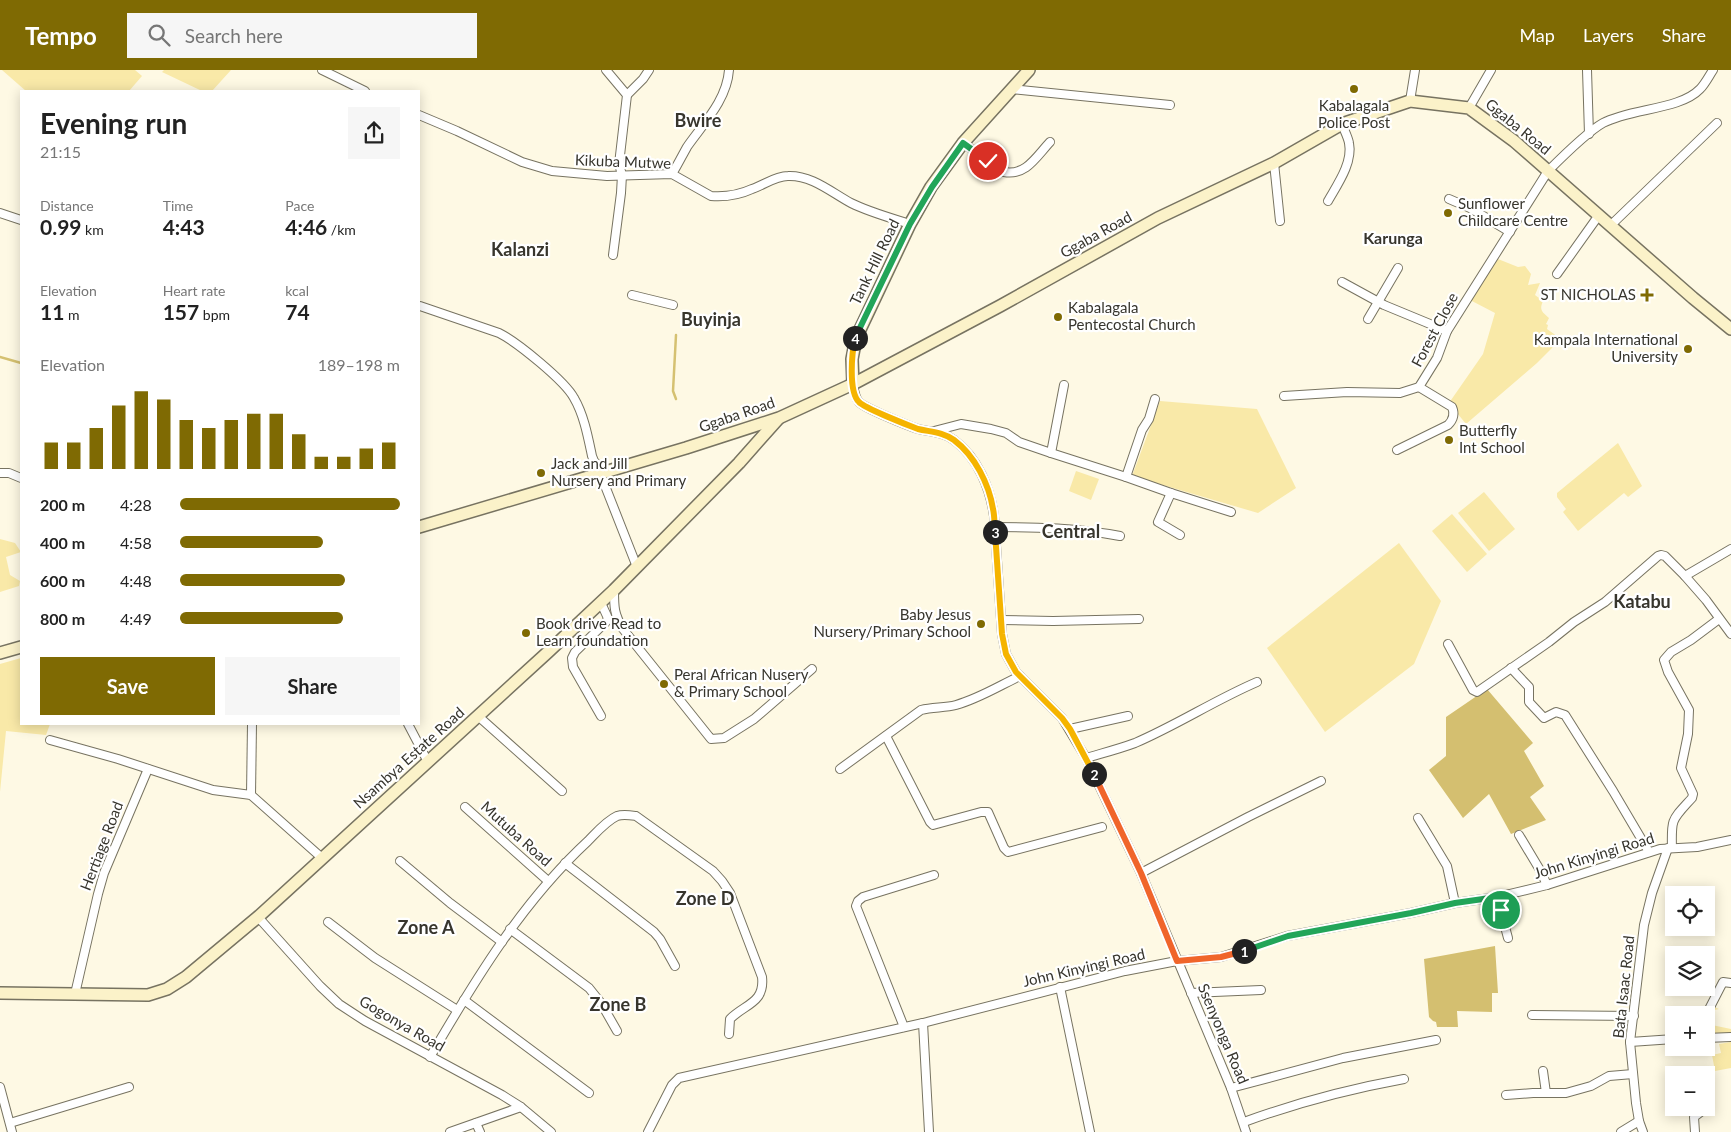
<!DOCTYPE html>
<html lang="en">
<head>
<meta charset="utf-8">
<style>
	:root { --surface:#fff; --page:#f6f6f6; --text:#222; --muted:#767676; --accent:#7f6a03 }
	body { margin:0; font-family:Lato,sans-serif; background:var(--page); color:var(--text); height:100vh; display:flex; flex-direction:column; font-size:19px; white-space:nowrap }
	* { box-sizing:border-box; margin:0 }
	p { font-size:16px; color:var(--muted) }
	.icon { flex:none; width:28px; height:28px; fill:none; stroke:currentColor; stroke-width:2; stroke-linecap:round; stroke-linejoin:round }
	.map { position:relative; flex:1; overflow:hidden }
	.details { position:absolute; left:20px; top:20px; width:400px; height:635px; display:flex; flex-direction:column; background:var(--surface); border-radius:0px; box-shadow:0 2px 12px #0003 }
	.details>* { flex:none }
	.fabs { position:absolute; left:1665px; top:816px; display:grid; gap:10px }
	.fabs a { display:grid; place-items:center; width:50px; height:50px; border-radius:0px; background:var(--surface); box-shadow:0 2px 12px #0003; font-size:25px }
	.pin { position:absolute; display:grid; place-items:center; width:42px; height:42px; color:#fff; margin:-21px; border:2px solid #fff; border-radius:50%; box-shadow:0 1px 5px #0007 }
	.km { position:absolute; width:25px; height:25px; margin:-12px; border-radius:50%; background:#222; color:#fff; font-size:14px; line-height:25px; text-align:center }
	.round { display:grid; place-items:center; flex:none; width:52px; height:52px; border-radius:0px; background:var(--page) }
	.summary { display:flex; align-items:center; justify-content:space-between; height:85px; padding:0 20px }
	h1 { font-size:28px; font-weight:700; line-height:38px }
	.stats { display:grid; grid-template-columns:repeat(3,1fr); gap:8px; height:85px; padding:5px 20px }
	.stats div { display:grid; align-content:center }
	.stats b { font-size:21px; font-weight:700 }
	.stats small { font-size:14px; font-weight:400 }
	.stats p { font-size:14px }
	.chart { height:140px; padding:10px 20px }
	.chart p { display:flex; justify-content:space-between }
	.chart svg { width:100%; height:90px; margin-top:5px; stroke:var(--accent); stroke-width:6 }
	.primary-button { display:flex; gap:10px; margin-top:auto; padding:10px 20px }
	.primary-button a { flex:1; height:58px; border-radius:0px; background:var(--accent); color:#fff; font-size:20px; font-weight:700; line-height:58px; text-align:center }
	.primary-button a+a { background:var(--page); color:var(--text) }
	ul { padding:0 20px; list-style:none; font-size:16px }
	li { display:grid; grid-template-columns:80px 60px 1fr; align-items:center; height:38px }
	li i { height:12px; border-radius:6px; background:var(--accent) }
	header { display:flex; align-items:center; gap:30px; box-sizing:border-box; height:70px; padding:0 25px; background:var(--accent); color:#fff }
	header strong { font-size:24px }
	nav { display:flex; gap:28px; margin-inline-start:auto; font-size:18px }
	.search { width:350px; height:45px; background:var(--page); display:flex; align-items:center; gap:12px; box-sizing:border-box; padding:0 18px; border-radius:0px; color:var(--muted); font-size:19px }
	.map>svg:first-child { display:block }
	.green { fill:#f9e9a8 }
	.forest { fill:#d4bf70 }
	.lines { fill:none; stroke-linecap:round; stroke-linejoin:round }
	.stream { stroke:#d5c171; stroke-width:2.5 }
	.street-casing { stroke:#777361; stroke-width:10 }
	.secondary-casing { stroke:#777361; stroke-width:14 }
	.street { stroke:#fff; stroke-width:8 }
	.secondary { stroke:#fbf2c9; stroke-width:11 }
	.split-1-casing { stroke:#fff; stroke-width:10 }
	.split-2-casing { stroke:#fff; stroke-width:10 }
	.split-3-casing { stroke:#fff; stroke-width:10 }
	.split-4-casing { stroke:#fff; stroke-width:10 }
	.split-5-casing { stroke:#fff; stroke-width:10 }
	.split-1 { stroke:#22a559; stroke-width:6 }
	.split-2 { stroke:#f0652b; stroke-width:6 }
	.split-3 { stroke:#f5b400; stroke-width:6 }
	.split-4 { stroke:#f5b400; stroke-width:6 }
	.split-5 { stroke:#22a559; stroke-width:6 }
	.poi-dot { fill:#7f6a03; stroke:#fff; stroke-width:2 }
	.labels { text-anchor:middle; stroke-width:4.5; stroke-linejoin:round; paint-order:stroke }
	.poi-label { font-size:15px; fill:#37352d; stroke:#fff; text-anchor:start }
	.street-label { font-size:15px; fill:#37352d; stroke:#fff }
	.neighbourhood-label { font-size:16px; font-weight:bold; fill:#37352d; stroke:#fff }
	.quarter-label { font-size:18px; font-weight:bold; fill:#37352d; stroke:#fff }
</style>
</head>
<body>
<header>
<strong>Tempo</strong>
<div class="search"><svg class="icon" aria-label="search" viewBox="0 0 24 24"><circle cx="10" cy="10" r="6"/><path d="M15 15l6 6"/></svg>Search here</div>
<nav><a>Map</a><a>Layers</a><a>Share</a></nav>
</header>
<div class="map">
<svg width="1731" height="1062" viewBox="0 0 1731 1062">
	<rect width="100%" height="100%" fill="#fef9e4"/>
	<!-- green -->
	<g class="green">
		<polygon points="2,0 135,0 142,6 129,21 26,21"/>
		<polygon points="164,0 231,0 212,21 206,20 202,21 162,2"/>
		<path d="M1498,189L1518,197L1525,196L1531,204L1528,215L1540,213L1535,225L1543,231C1539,240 1542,242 1549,248L1546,254L1548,255L1547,259L1561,269L1537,293L1466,354L1449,333L1483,284L1495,243L1470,230Z"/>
		<polygon points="1160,331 1257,339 1296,418 1258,443 1132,406"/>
		<polygon points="1618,373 1642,416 1628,427 1624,423 1578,461 1563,442 1566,439 1557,427 1557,423"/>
		<polygon points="1076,401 1099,409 1091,430 1069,421"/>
		<polygon points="1484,422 1515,459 1489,481 1458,443"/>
		<polygon points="1452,444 1487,484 1467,502 1432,461"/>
		<polygon points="0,469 15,473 21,482 6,487 10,505 20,511 19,516 0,522"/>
		<polygon points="1399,473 1441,531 1414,594 1325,662 1267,578"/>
		<polygon points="21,588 21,654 50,654 46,665 6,661 0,722 0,594"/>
		<polygon points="1712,936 1719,939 1715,940 1714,943 1709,943 1707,954 1731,959 1731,964 1706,965 1706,945"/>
		<polygon points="1731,972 1731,998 1715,1001 1712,985 1721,983 1719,974"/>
	</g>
	<!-- forest -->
	<g class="forest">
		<polygon points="1487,619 1533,673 1524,681 1544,716 1530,727 1546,750 1511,764 1489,724 1463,748 1429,700 1446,686 1446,647"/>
		<polygon points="1495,876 1498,923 1492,923 1492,942 1457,941 1458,957 1437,957 1436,952 1433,951 1429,947 1424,889"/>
	</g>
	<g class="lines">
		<!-- stream -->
		<g class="stream">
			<polyline points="676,265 673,321 676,329"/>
			<polyline points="0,287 21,293"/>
		</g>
		<!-- street casing -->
		<g class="street-casing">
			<g id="street">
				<polyline points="322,0 365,21"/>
				<polyline points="606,0 627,25 619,94 622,105 621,123 613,185"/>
				<polyline points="1587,0 1589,64"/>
				<polyline points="1012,19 1170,35"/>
				<polyline points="627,25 643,9 649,0"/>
				<polyline points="1410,31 1415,0"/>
				<polyline points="1469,38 1491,0"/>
				<path d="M419,45L457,61L522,92L552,101L607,106L672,104L711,126C725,127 739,125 752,119C764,115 775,106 788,106C812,105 832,123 851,133C869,142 891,148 910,154"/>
				<path d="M963,73L1004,102C1026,106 1036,87 1050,72"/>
				<polyline points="1274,93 1280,151"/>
				<path d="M672,104C677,96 682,86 687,77C703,54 727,30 729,0"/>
				<polyline points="1449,129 1470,138 1510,162"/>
				<path d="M1328,131C1337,115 1353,93 1349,73C1348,67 1344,60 1342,54"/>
				<polyline points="0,143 21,150"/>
				<polyline points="1611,155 1717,53"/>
				<polyline points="1557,204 1599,145"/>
				<polyline points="1342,212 1384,235 1447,261"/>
				<polyline points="632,225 673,235"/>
				<path d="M420,236L499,263C517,272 565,311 574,328C584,345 588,367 592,386L594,391L604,402"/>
				<polyline points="1368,249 1398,198"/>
				<path d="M853,314C854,320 855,328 859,332C864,338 909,356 918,359C931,362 943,362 954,370C978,388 990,418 994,446L1002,564L1006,584L1016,602L1062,648L1086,688L1141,803L1231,1018L1246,1062"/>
				<path d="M1284,326L1347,322L1400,323L1419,317L1437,288L1447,261L1548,101C1562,87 1587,62 1603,53C1631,38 1680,40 1700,19C1705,14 1709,6 1713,0"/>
				<polyline points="934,361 961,354 991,359 1006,363 1019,372 1051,383 1126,407 1171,423 1231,442"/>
				<path d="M1397,380L1448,355C1453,350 1455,344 1452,337L1419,317"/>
				<polyline points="1051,383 1064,315"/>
				<polyline points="0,403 9,403 21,408"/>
				<polyline points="600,403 637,497"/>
				<polyline points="1126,407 1142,360 1149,349 1155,329"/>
				<polyline points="1171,423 1158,452 1180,465"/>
				<path d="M994,457C1037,457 1078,458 1120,466"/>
				<polyline points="1731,479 1685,506 1706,530 1731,564"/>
				<path d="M614,520C614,537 614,544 623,559L711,669L724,668L754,649L812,599"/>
				<polyline points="601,533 607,546 608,550 575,582 572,588 573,597 601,646"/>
				<polyline points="1001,550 1053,551 1139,549"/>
				<polyline points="1448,574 1473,620 1477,622 1549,572 1574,552 1605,532 1658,486 1661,485 1665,486 1685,506"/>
				<polyline points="1511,598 1529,617 1529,632 1544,648 1556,642 1565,645 1613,721 1649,782"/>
				<polyline points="478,646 562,721"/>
				<polyline points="408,654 428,692"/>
				<polyline points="1070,659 1128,646"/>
				<polyline points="886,666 930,752 933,755 981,742 988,742 1004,778 1008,782 1102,757"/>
				<polyline points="50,670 118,689 213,720 251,725 322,788"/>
				<path d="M1086,688C1103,683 1119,679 1135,673C1177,655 1215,630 1257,612"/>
				<path d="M840,699L921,640C933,637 945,638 956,635C978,629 999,616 1020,606"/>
				<polyline points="251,725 252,654"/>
				<polyline points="465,737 548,811"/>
				<polyline points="1418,748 1447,796 1455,833"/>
				<polyline points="1519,765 1540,800 1547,815"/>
				<path d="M1672,778C1671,748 1672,750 1692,728L1693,724L1681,698L1688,664L1689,640L1668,602L1664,590L1671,582L1691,570L1719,549"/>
				<polyline points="400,791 450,833 502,872"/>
				<polyline points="565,793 654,862 660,869 675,896"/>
				<polyline points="1141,803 1248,747 1321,711"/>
				<polyline points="1497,827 1508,868"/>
				<polyline points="258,847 320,916 339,934 365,951 502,1025 521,1037 551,1062"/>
				<polyline points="328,852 375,888 457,940"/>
				<polyline points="510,859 589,918 601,933 617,961"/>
				<polyline points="1060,917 1090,1062"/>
				<polyline points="1191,923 1261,920"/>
				<polyline points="75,924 98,824 104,803 148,699"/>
				<polyline points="464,930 589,1023"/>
				<polyline points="1532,945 1634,946"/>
				<polyline points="1706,945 1723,912 1731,913"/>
				<polyline points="923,953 929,1062"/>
				<polyline points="904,957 856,836 858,831 863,827 934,805"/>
				<polyline points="1706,968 1731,967"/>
				<polyline points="1630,972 1674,969"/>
				<path d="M430,987C475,910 522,832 588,771C596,763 606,751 617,746C623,744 629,745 636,746L713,801L722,811L730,823L762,907C765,933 745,934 730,949L729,964"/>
				<polyline points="1543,1001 1546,1023"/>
				<polyline points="0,1017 12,1062"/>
				<polyline points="1231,1018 1343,988 1436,970"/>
				<polyline points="1506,1025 1533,1023 1566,1023 1591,1016 1609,1006 1633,1004"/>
				<path d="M1244,1052C1296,1033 1349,1019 1404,1009"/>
				<polyline points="10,1053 129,1017"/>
				<polyline points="476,1053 480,1062"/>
				<polyline points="450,1062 521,1037"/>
				<polyline points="648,1062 672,1015 679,1008 923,953 1125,901 1177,891 1221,887 1287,866 1411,843 1455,833 1497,827 1547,815 1660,779 1697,777 1731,770"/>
				<polyline points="1621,1062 1639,1051"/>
				<polyline points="1643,1062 1639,1051 1636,1033 1630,972 1644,855 1652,823 1668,778"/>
				<polyline points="1695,1062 1694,1047 1702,1041"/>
			</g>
		</g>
		<!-- secondary casing -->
		<g class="secondary-casing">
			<g id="secondary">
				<polyline points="853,314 852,289 856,268 910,154 931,117 963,73 1029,0"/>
				<polyline points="419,457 686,378 779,348 853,314 1000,236 1158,148 1274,93 1342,54 1410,31 1469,38 1514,71 1693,228 1731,259"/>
				<polyline points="0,583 21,577"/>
				<polyline points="0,923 148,925 167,919 186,907 258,847 548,582 614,520 739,393 778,349"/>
			</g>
		</g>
		<!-- street -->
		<use href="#street" class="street"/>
		<!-- secondary -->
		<use href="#secondary" class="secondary"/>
	</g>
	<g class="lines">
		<!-- split-1 casing -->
		<g class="split-1-casing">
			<polyline id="split-1" points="1244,881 1288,866 1411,843 1455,833 1497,827 1501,840"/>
		</g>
		<!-- split-2 casing -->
		<g class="split-2-casing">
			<polyline id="split-2" points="1094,704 1141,803 1177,891 1221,887 1244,881"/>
		</g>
		<!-- split-3 casing -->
		<g class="split-3-casing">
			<polyline id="split-3" points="995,462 1002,564 1006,584 1016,602 1062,648 1070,659 1094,704"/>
		</g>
		<!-- split-4 casing -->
		<g class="split-4-casing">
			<path id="split-4" d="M855,268C852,282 848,321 859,332C864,338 910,356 918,359C931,362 943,362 954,370C975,386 989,414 993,439C995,447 994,454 995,462"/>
		</g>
		<!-- split-5 casing -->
		<g class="split-5-casing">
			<polyline id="split-5" points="855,268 910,154 932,117 963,73 988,91"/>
		</g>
		<!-- split-1 -->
		<use href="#split-1" class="split-1"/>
		<!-- split-2 -->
		<use href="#split-2" class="split-2"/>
		<!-- split-3 -->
		<use href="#split-3" class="split-3"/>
		<!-- split-4 -->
		<use href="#split-4" class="split-4"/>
		<!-- split-5 -->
		<use href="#split-5" class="split-5"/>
	</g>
	<!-- markers -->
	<g class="poi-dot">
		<circle cx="1354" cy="19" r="5"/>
		<circle cx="1448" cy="143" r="5"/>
		<path d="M1644.5 217.5h5v5h5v5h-5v5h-5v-5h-5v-5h5z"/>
		<circle cx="1058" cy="247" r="5"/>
		<circle cx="1688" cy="279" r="5"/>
		<circle cx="1449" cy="370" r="5"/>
		<circle cx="541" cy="403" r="5"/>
		<circle cx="981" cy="554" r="5"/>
		<circle cx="526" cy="563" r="5"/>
		<circle cx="664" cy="614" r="5"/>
	</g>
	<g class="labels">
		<!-- poi labels -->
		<g class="poi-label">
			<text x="1354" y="41" text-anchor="middle">Kabalagala<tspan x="1354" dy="17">Police Post</tspan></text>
			<text x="1458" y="139">Sunflower<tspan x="1458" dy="17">Childcare Centre</tspan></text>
			<text x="1636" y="230" text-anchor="end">ST NICHOLAS</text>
			<text x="1068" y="243">Kabalagala<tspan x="1068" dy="17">Pentecostal Church</tspan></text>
			<text x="1678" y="275" text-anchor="end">Kampala International<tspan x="1678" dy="17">University</tspan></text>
			<text x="1459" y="366">Butterfly<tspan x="1459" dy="17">Int School</tspan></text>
			<text x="551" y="399">Jack and Jill<tspan x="551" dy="17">Nursery and Primary</tspan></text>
			<text x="971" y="550" text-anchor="end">Baby Jesus<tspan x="971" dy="17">Nursery/Primary School</tspan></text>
			<text x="536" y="559">Book drive Read to<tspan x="536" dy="17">Learn foundation</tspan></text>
			<text x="674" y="610">Peral African Nusery<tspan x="674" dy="17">&amp; Primary School</tspan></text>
		</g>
		<!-- street labels -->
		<g class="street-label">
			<text transform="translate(1518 57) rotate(39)" y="5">Ggaba Road</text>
			<text transform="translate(623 92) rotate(2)" y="5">Kikuba Mutwe</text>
			<text transform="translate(1096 165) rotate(-29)" y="5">Ggaba Road</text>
			<text transform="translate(875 192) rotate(-64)" y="5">Tank Hill Road</text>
			<text transform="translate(1435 260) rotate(-62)" y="5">Forest Close</text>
			<text transform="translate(737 345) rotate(-19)" y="5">Ggaba Road</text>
			<text transform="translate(409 688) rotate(-42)" y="5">Nsambya Estate Road</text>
			<text transform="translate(516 764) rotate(42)" y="5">Mutuba Road</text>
			<text transform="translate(102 776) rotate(-69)" y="5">Hertiage Road</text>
			<text transform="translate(1594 786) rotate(-17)" y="5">John Kinyingi Road</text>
			<text transform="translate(1084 898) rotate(-13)" y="5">John Kinyingi Road</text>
			<text transform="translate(1624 917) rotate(-84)" y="5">Bata Isaac Road</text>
			<text transform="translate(402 954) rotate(30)" y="5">Gogonya Road</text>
			<text transform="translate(1223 964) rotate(67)" y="5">Ssenyonga Road</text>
		</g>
		<!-- neighbourhood labels -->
		<g class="neighbourhood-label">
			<text x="1393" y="174">Karunga</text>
		</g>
		<!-- quarter labels -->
		<g class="quarter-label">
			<text x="698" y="57">Bwire</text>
			<text x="520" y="186">Kalanzi</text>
			<text x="711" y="256">Buyinja</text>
			<text x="1071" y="468">Central</text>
			<text x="1642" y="538">Katabu</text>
			<text x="705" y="835">Zone D</text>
			<text x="426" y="864">Zone A</text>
			<text x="618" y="941">Zone B</text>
		</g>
	</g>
</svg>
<div class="fabs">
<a><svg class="icon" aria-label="locate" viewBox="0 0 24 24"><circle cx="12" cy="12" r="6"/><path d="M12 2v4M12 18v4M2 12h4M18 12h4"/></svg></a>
<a><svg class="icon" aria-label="layers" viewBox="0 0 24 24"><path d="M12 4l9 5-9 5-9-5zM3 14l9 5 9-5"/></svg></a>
<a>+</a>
<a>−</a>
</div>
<div class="pin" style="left:1501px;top:840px;background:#1e9e55"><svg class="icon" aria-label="arrive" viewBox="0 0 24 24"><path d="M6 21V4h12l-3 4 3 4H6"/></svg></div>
<div class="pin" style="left:988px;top:91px;background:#d93025"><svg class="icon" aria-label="check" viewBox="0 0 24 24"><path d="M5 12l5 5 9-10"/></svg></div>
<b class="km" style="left:1244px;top:881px">1</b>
<b class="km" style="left:1094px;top:704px">2</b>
<b class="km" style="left:995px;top:462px">3</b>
<b class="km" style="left:855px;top:268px">4</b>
<section class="details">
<div class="summary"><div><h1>Evening run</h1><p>21:15</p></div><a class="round"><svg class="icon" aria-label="share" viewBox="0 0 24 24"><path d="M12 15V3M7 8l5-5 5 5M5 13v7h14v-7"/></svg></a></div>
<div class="stats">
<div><p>Distance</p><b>0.99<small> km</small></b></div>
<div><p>Time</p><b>4:43</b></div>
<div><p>Pace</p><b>4:46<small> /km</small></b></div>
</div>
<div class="stats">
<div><p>Elevation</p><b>11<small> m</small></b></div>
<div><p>Heart rate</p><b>157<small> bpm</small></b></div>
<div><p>kcal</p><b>74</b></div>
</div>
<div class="chart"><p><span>Elevation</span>189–198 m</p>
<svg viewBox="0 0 160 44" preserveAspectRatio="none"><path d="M5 44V31M15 44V31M25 44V24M35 44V13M45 44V6M55 44V10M65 44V20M75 44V24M85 44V20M95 44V17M105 44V17M115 44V27M125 44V38M135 44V38M145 44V34M155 44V31"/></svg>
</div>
<ul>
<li><b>200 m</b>4:28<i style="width:100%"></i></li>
<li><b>400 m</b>4:58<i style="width:65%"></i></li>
<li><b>600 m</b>4:48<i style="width:75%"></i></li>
<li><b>800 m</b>4:49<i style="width:74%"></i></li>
</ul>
<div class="primary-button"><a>Save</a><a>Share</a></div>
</section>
</div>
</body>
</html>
